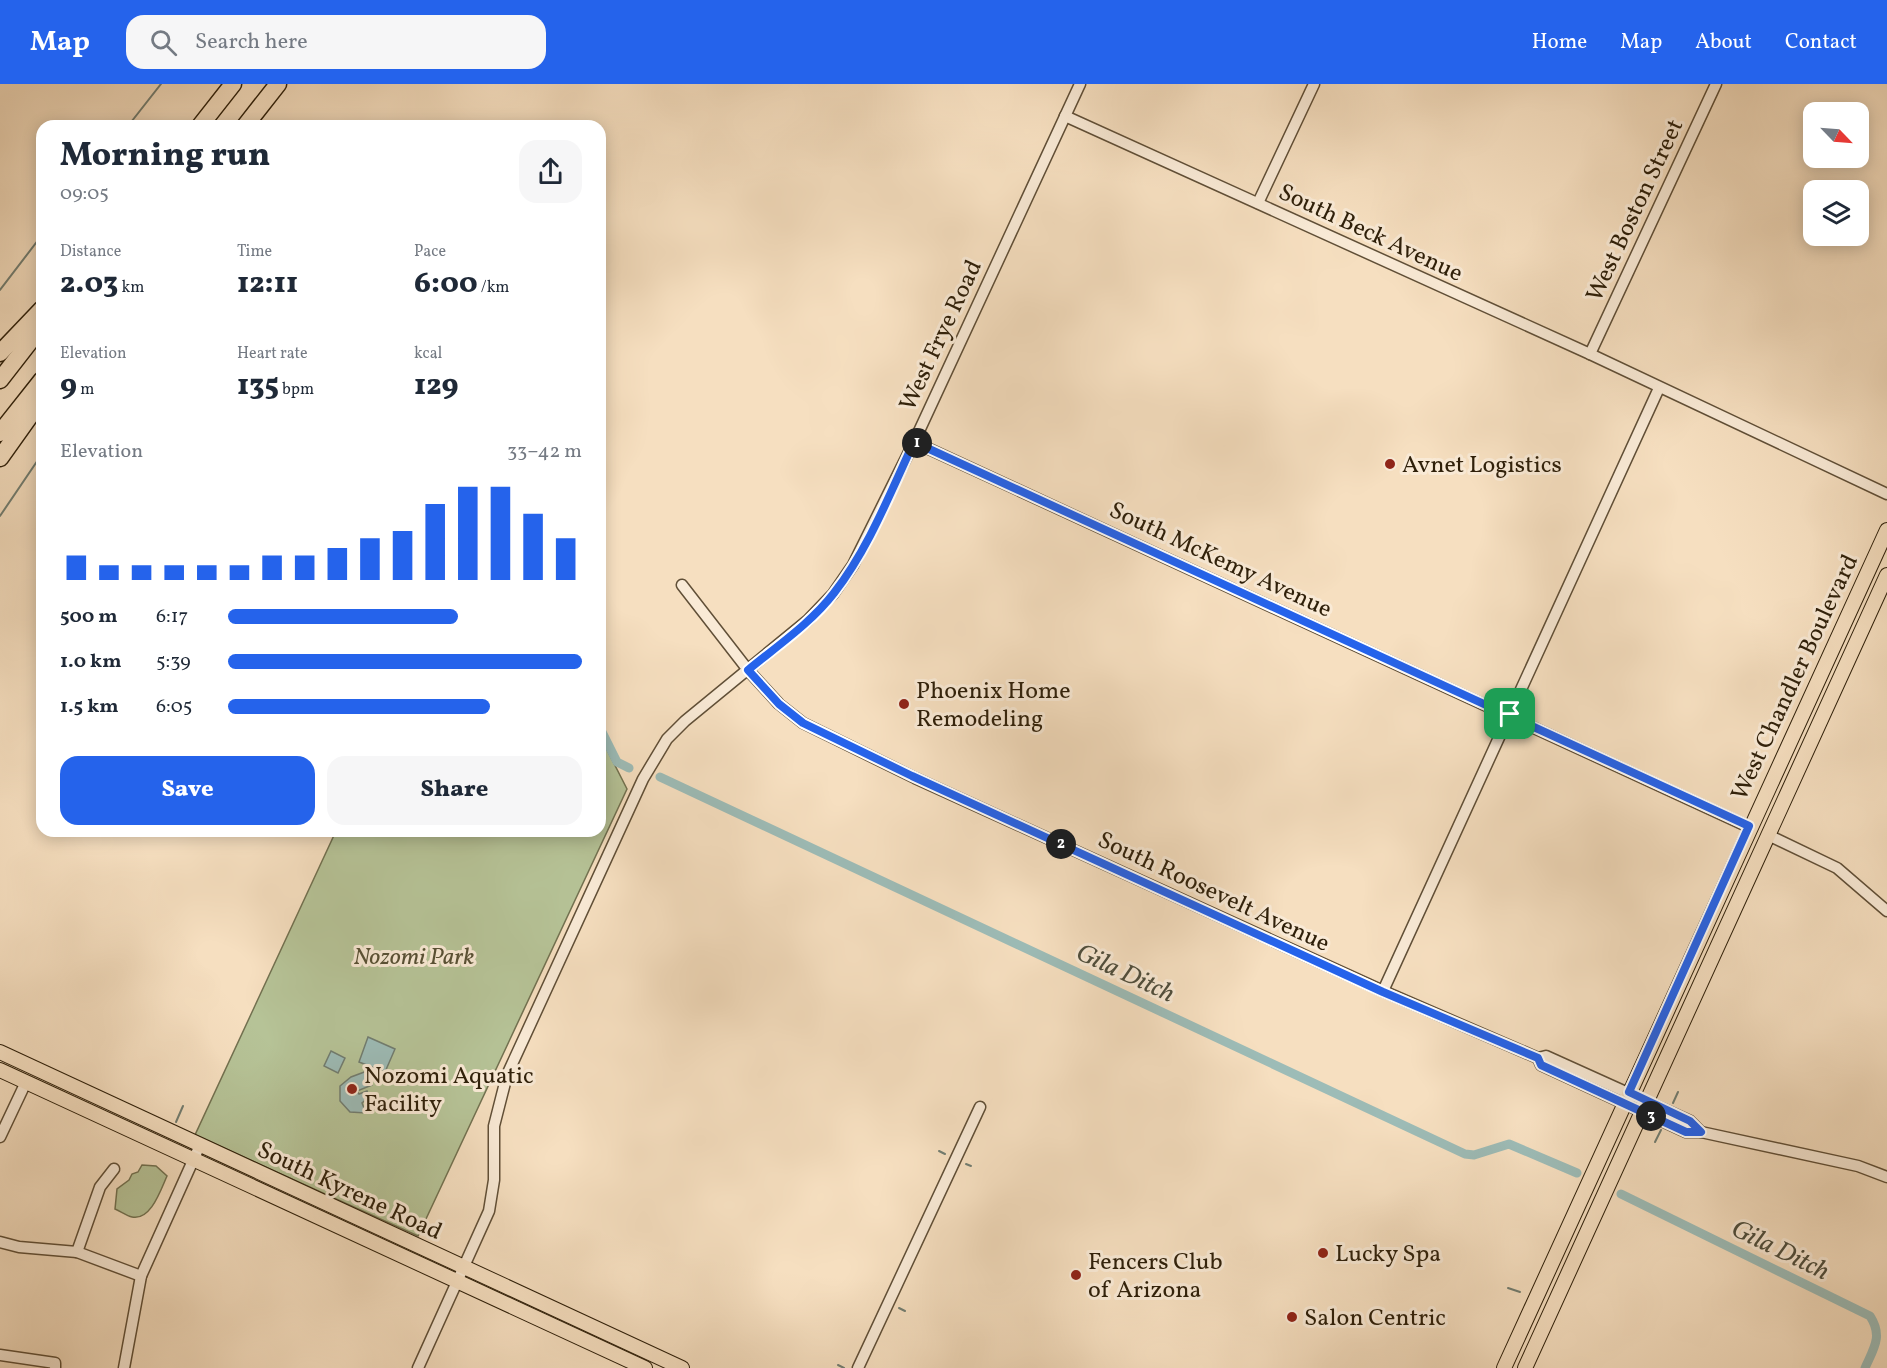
<!DOCTYPE html>
<html lang="en">
<head>
<meta charset="utf-8">
<style>
	:root { --surface:#fff; --page:#f6f6f7; --text:#1f2937; --muted:#747a83; --accent:#2563eb }
	body { margin:0; font-family:Vollkorn,serif; background:var(--page); color:var(--text); height:100vh; display:flex; flex-direction:column; font-size:22px; white-space:nowrap }
	* { box-sizing:border-box; margin:0 }
	p { font-size:20px; color:var(--muted) }
	.icon { flex:none; width:33px; height:33px; fill:none; stroke:currentColor; stroke-width:2; stroke-linecap:round; stroke-linejoin:round }
	.map { position:relative; flex:1; overflow:hidden }
	.panel { position:absolute; left:36px; top:36px; width:570px; height:717px; display:flex; flex-direction:column; background:var(--surface); border-radius:18px; box-shadow:0 3px 15px #0003 }
	.panel>* { flex:none }
	.needle { width:39px; rotate:115deg }
	.tools { position:absolute; left:1803px; top:18px; display:grid; gap:12px }
	.tools a { display:grid; place-items:center; width:66px; height:66px; border-radius:12px; background:var(--surface); box-shadow:0 3px 15px #0003; font-size:30px }
	.pin { position:absolute; display:grid; place-items:center; width:51px; height:51px; color:#fff; margin:-26px; border-radius:12px; box-shadow:0 3px 9px #0006 }
	.km { position:absolute; width:30px; height:30px; margin:-15px; border-radius:50%; background:#222; color:#fff; font-size:16px; line-height:30px; text-align:center }
	.round { display:grid; place-items:center; flex:none; width:63px; height:63px; border-radius:18px; background:var(--page) }
	.head { display:flex; align-items:center; justify-content:space-between; height:102px; padding:0 24px }
	h1 { font-size:33px; font-weight:800; line-height:45px }
	.figures { display:grid; grid-template-columns:repeat(3,1fr); gap:9px; height:102px; padding:6px 24px }
	.figures div { display:grid; align-content:center }
	.figures b { font-size:30px; font-weight:800 }
	.figures small { font-size:16px; font-weight:400 }
	.figures p { font-size:16px }
	.chart { height:168px; padding:12px 24px }
	.chart p { display:flex; justify-content:space-between }
	.chart svg { width:100%; height:108px; margin-top:6px; stroke:var(--accent); stroke-width:6 }
	.button { display:flex; gap:12px; margin-top:auto; padding:12px 24px }
	.button a { flex:1; height:69px; border-radius:18px; background:var(--accent); color:#fff; font-size:24px; font-weight:800; line-height:69px; text-align:center }
	.button a+a { background:var(--page); color:var(--text) }
	ul { padding:0 24px; list-style:none; font-size:20px }
	li { display:grid; grid-template-columns:96px 72px 1fr; align-items:center; height:45px }
	li i { height:15px; border-radius:8px; background:var(--accent) }
	header { display:flex; align-items:center; gap:36px; box-sizing:border-box; height:84px; padding:0 30px; background:var(--accent); color:#fff }
	header strong { font-size:28px }
	nav { display:flex; gap:33px; margin-inline-start:auto; font-size:21px }
	.search { width:420px; height:54px; background:var(--page); display:flex; align-items:center; gap:15px; box-sizing:border-box; padding:0 21px; border-radius:18px; color:var(--muted); font-size:22px }
	.map>svg:first-child { display:block }
	.green { fill:#b6c397; stroke:#727150; stroke-width:1.5 }
	.water { fill:#9dbcb7; stroke:#717d71; stroke-width:1.5 }
	.lines { fill:none; stroke-linecap:round; stroke-linejoin:round }
	.stream { stroke:#717d71; stroke-width:2 }
	.canal { stroke:#9dbcb7; stroke-width:9 }
	.minor-casing { stroke:#604f37; stroke-width:13 }
	.major-casing { stroke:#2e1f09; stroke-width:16 }
	.highway-casing { stroke:#2e1f09; stroke-width:19 }
	.minor { stroke:#f9ead6; stroke-width:10 }
	.major { stroke:#f6dfc0; stroke-width:14 }
	.highway { stroke:#f6dfc0; stroke-width:16 }
	.route-casing { stroke:#fff; stroke-width:12 }
	.route { stroke:#2563eb; stroke-width:8 }
	.poi-dot { fill:#8f2418; stroke:#f9ead6; stroke-width:2 }
	.labels { text-anchor:middle; stroke-width:6; stroke-linejoin:round; paint-order:stroke }
	.street-label { font-size:24px; fill:#2e1f09; stroke:#f9ead6 }
	.poi-label { font-size:24px; fill:#2e1f09; stroke:#f9ead6; text-anchor:start }
	.park-label { font-size:24px; font-style:italic; fill:#575034; stroke:#f9ead6 }
	.water-label { font-size:26px; font-style:italic; fill:#4f4e3d; stroke:#f9ead6 }
</style>
</head>
<body>
<header>
<strong>Map</strong>
<div class="search"><svg class="icon" aria-label="search" viewBox="0 0 24 24"><circle cx="10" cy="10" r="6"/><path d="M15 15l6 6"/></svg>Search here</div>
<nav><a>Home</a><a>Map</a><a>About</a><a>Contact</a></nav>
</header>
<div class="map">
<svg width="1887" height="1284" viewBox="0 0 1887 1284">
	<rect width="100%" height="100%" fill="#f6dfc0"/>
	<filter id="stains"><feTurbulence type="fractalNoise" baseFrequency=".00333" numOctaves="4"/><feColorMatrix values="0 0 0 0 .2 0 0 0 0 .09 0 0 0 0 .02 0 0 0 .5 -.17"/></filter>
	<radialGradient id="worn" r=".72"><stop offset=".6" stop-color="#630" stop-opacity="0"/><stop offset="1" stop-color="#630" stop-opacity=".3"/></radialGradient>
	<!-- green -->
	<g class="green">
		<polygon points="600,652 627,705 418,1152 195,1051 336,747 600,747"/>
		<path d="M142,1081L156,1082L167,1092C161,1105 151,1137 132,1133C127,1132 120,1127 115,1125L117,1105L129,1096L132,1090L138,1088Z"/>
	</g>
	<!-- water -->
	<g class="water">
		<polygon points="368,953 395,965 385,988 359,978"/>
		<polygon points="331,967 345,974 338,989 324,982"/>
		<polygon points="367,987 372,1001 357,1007 359,1010 367,1007 369,1013 362,1019 366,1029 350,1028 340,1017 340,1002 351,993"/>
	</g>
	<g class="lines">
		<!-- stream -->
		<g class="stream">
			<polyline points="128,42 161,0"/>
			<polyline points="0,206 42,151"/>
			<polyline points="0,432 42,370"/>
			<polyline points="1673,1019 1678,1008"/>
			<polyline points="176,1038 183,1022"/>
			<polyline points="1655,1058 1661,1046"/>
			<polyline points="939,1067 945,1070"/>
			<polyline points="966,1080 971,1082"/>
			<polyline points="1508,1204 1520,1208"/>
			<polyline points="899,1224 905,1227"/>
			<polyline points="838,1281 844,1284"/>
		</g>
		<!-- canal -->
		<g class="canal">
			<polyline points="600,644 617,678 629,684"/>
			<polyline points="660,693 1465,1070 1474,1071 1509,1060 1577,1089"/>
			<path d="M1621,1110L1870,1232C1883,1252 1874,1264 1865,1284"/>
		</g>
		<!-- minor casing -->
		<g class="minor-casing">
			<g id="minor">
				<polyline points="1065,32 1590,270 1887,410"/>
				<polyline points="1258,119 1314,0"/>
				<polyline points="1590,270 1716,0"/>
				<polyline points="914,358 1749,743"/>
				<polyline points="682,501 748,586 779,620 803,639 915,694 1383,907 1538,974 1541,981 1686,1048 1701,1048 1858,1082 1887,1093"/>
				<polyline points="1768,751 1837,784 1887,827"/>
				<polyline points="1383,907 1659,304"/>
				<polyline points="1538,974 1546,972 1690,1037 1701,1048"/>
				<polyline points="0,1053 26,998"/>
				<polyline points="0,1158 19,1163 77,1168 141,1192"/>
				<polyline points="77,1168 100,1103 114,1085"/>
				<polyline points="0,1271 55,1279 55,1284"/>
				<polyline points="124,1284 141,1192 200,1061"/>
				<polyline points="418,1284 489,1127 494,1096 494,1042 507,991 643,695 667,655 685,637 808,536 833,510 853,481 914,358 1080,0"/>
				<polyline points="858,1284 980,1023"/>
			</g>
		</g>
		<!-- major casing -->
		<g class="major-casing">
			<g id="major">
				<polyline points="0,968 682,1284"/>
				<polyline points="0,986 645,1284"/>
				<polyline points="1504,1284 1887,446"/>
				<polyline points="1525,1284 1887,491"/>
			</g>
		</g>
		<!-- highway casing -->
		<g class="highway-casing">
			<g id="highway">
				<polyline points="200,42 233,0"/>
				<polyline points="245,42 278,0"/>
				<polyline points="0,269 42,225"/>
				<polyline points="0,296 42,242"/>
				<polyline points="0,349 42,296"/>
				<polyline points="0,374 42,315"/>
			</g>
		</g>
		<!-- minor -->
		<use href="#minor" class="minor"/>
		<!-- major -->
		<use href="#major" class="major"/>
		<!-- highway -->
		<use href="#highway" class="highway"/>
	</g>
	<g class="lines">
		<!-- route casing -->
		<g class="route-casing">
			<path id="route" d="M914,358L1749,742L1629,1008L1690,1037L1701,1048H1686L1541,981L1538,974L1383,908L912,692L803,639L779,620L748,586C777,562 811,539 834,509C869,464 890,409 914,358Z"/>
		</g>
		<!-- route -->
		<use href="#route" class="route"/>
	</g>
	<!-- markers -->
	<g class="poi-dot">
		<circle cx="1390" cy="380" r="6"/>
		<circle cx="904" cy="620" r="6"/>
		<circle cx="352" cy="1005" r="6"/>
		<circle cx="1323" cy="1169" r="6"/>
		<circle cx="1076" cy="1191" r="6"/>
		<circle cx="1292" cy="1233" r="6"/>
	</g>
	<g class="labels">
		<!-- street labels -->
		<g class="street-label">
			<text transform="translate(1634 126) rotate(-65)" y="8">West Boston Street</text>
			<text transform="translate(1371 148) rotate(25)" y="8">South Beck Avenue</text>
			<text transform="translate(940 251) rotate(-65)" y="8">West Frye Road</text>
			<text transform="translate(1221 475) rotate(25)" y="8">South McKemy Avenue</text>
			<text transform="translate(1794 593) rotate(-65)" y="8">West Chandler Boulevard</text>
			<text transform="translate(1214 807) rotate(25)" y="8">South Roosevelt Avenue</text>
			<text transform="translate(350 1106) rotate(25)" y="8">South Kyrene Road</text>
		</g>
		<!-- poi labels -->
		<g class="poi-label">
			<text x="1402" y="388">Avnet Logistics</text>
			<text x="916" y="614">Phoenix Home<tspan x="916" dy="28">Remodeling</tspan></text>
			<text x="364" y="999">Nozomi Aquatic<tspan x="364" dy="28">Facility</tspan></text>
			<text x="1335" y="1177">Lucky Spa</text>
			<text x="1088" y="1185">Fencers Club<tspan x="1088" dy="28">of Arizona</tspan></text>
			<text x="1304" y="1241">Salon Centric</text>
		</g>
		<!-- park labels -->
		<g class="park-label">
			<text x="414" y="880">Nozomi Park</text>
		</g>
		<!-- water labels -->
		<g class="water-label">
			<text transform="translate(1126 888) rotate(25)" y="9">Gila Ditch</text>
			<text transform="translate(1781 1165) rotate(26)" y="9">Gila Ditch</text>
		</g>
	</g>
	<rect width="100%" height="100%" filter="url(#stains)"/>
	<rect width="100%" height="100%" fill="url(#worn)"/>
</svg>
<div class="tools">
<a><svg class="needle" viewBox="-14 -14 28 28"><path d="M0-13l5 13h-10z" fill="#e53935"/><path d="M0 13l5-13h-10z" fill="#747a83"/></svg></a>
<a><svg class="icon" aria-label="layers" viewBox="0 0 24 24"><path d="M12 4l9 5-9 5-9-5zM3 14l9 5 9-5"/></svg></a>
</div>
<div class="pin" style="left:1510px;top:630px;background:#1e9e55"><svg class="icon" aria-label="arrive" viewBox="0 0 24 24"><path d="M6 21V4h12l-3 4 3 4H6"/></svg></div>
<b class="km" style="left:917px;top:359px">1</b>
<b class="km" style="left:1061px;top:760px">2</b>
<b class="km" style="left:1651px;top:1032px">3</b>
<section class="panel">
<div class="head"><div><h1>Morning run</h1><p>09:05</p></div><a class="round"><svg class="icon" aria-label="share" viewBox="0 0 24 24"><path d="M12 15V3M7 8l5-5 5 5M5 13v7h14v-7"/></svg></a></div>
<div class="figures">
<div><p>Distance</p><b>2.03<small> km</small></b></div>
<div><p>Time</p><b>12:11</b></div>
<div><p>Pace</p><b>6:00<small> /km</small></b></div>
</div>
<div class="figures">
<div><p>Elevation</p><b>9<small> m</small></b></div>
<div><p>Heart rate</p><b>135<small> bpm</small></b></div>
<div><p>kcal</p><b>129</b></div>
</div>
<div class="chart"><p><span>Elevation</span>33–42 m</p>
<svg viewBox="0 0 160 44" preserveAspectRatio="none"><path d="M5 44V34M15 44V38M25 44V38M35 44V38M45 44V38M55 44V38M65 44V34M75 44V34M85 44V31M95 44V27M105 44V24M115 44V13M125 44V6M135 44V6M145 44V17M155 44V27"/></svg>
</div>
<ul>
<li><b>500 m</b>6:17<i style="width:65%"></i></li>
<li><b>1.0 km</b>5:39<i style="width:100%"></i></li>
<li><b>1.5 km</b>6:05<i style="width:74%"></i></li>
</ul>
<div class="button"><a>Save</a><a>Share</a></div>
</section>
</div>
</body>
</html>
